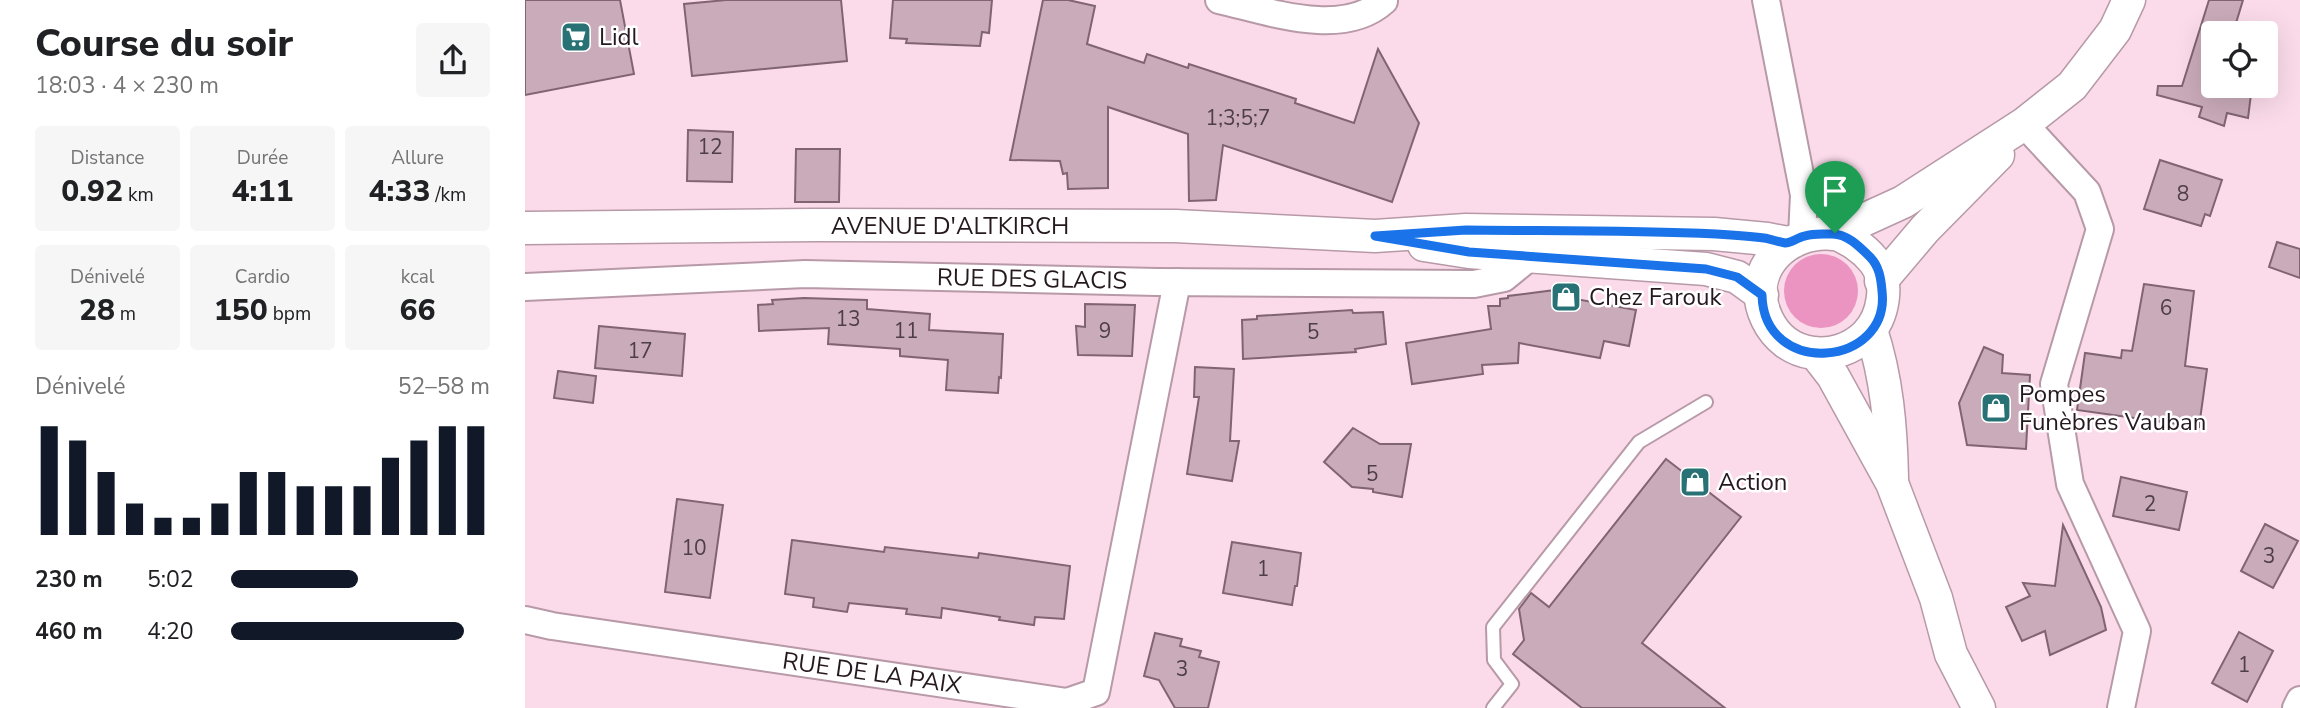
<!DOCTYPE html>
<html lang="fr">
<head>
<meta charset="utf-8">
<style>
	:root { --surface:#fff; --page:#f6f6f6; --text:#202124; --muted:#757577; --accent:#111827 }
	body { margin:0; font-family:"Nunito Sans",sans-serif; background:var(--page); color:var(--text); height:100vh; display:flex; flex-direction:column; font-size:26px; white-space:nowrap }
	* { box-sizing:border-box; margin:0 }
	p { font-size:23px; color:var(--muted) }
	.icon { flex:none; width:38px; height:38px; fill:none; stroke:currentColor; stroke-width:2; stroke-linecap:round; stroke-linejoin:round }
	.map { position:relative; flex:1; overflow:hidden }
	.drawer { display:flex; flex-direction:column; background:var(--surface); width:525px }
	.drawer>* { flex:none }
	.controls { position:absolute; left:1676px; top:21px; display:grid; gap:14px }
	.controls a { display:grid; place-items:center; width:77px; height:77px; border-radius:7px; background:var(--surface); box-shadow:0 7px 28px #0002; font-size:35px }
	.pin { position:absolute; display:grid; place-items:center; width:60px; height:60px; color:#fff; margin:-72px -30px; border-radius:50% 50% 50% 0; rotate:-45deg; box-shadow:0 0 7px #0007 }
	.pin .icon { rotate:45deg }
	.round { display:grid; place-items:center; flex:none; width:74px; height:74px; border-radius:7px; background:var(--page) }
	.summary { display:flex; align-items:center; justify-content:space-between; height:119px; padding:0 35px }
	h1 { font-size:38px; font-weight:800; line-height:52px }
	.figures { display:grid; grid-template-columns:repeat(3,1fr); gap:10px; height:119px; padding:7px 35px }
	.figures div { display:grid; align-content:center; border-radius:7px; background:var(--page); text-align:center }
	.figures b { font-size:30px; font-weight:800 }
	.figures small { font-size:19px; font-weight:400 }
	.figures p { font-size:19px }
	.chart { height:196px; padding:14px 35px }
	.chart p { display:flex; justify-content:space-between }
	.chart svg { width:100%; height:126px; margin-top:7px; stroke:var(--accent); stroke-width:6 }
	ul { padding:0 35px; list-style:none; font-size:23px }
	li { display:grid; grid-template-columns:112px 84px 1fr; align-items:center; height:52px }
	li i { height:18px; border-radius:9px; background:var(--accent) }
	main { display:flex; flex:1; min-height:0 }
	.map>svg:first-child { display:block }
	.green { fill:#eb94c1 }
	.building { fill:#caabb9; stroke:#806471; stroke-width:2 }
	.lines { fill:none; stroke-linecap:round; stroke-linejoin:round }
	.service-casing { stroke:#b799a7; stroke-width:16 }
	.minor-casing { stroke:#b799a7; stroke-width:30 }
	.tertiary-casing { stroke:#b799a7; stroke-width:35 }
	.service { stroke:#fff; stroke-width:12 }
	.minor { stroke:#fff; stroke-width:26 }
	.tertiary { stroke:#fff; stroke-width:32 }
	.route-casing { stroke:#fff; stroke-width:14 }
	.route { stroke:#1a73e8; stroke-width:9 }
	.labels { text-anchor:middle; stroke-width:5; stroke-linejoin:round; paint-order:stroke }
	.number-label { font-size:21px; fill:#4e3e46 }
	.poi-label { font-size:24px; fill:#25191f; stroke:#fff; text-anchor:start }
	.street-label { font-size:24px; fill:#25191f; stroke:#fff }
</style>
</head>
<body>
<main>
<section class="drawer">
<div class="summary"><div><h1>Course du soir</h1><p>18:03 · 4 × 230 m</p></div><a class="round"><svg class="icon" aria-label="share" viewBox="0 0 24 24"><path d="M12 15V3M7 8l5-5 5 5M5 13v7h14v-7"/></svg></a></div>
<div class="figures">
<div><p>Distance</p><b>0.92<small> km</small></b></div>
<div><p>Durée</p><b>4:11</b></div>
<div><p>Allure</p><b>4:33<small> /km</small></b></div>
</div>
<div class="figures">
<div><p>Dénivelé</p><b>28<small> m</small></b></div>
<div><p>Cardio</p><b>150<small> bpm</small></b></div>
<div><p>kcal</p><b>66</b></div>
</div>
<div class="chart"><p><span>Dénivelé</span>52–58 m</p>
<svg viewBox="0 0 160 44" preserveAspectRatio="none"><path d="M5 44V6M15 44V11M25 44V22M35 44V33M45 44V38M55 44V38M65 44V33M75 44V22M85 44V22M95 44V27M105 44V27M115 44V27M125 44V17M135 44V11M145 44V6M155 44V6"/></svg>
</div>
<ul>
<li><b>230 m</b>5:02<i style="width:49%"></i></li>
<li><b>460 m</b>4:20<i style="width:90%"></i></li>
</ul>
</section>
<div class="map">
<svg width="1775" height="708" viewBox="0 0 1775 708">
	<rect width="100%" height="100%" fill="#fbdbea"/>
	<!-- green -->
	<circle class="green" cx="1296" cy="291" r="37"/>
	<!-- building -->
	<g class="building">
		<polygon points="0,0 95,0 109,74 0,95"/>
		<polygon points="201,0 316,0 322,61 167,76 159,4"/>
		<polygon points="368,0 467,0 464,33 457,32 455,46 381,43 382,39 365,38"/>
		<polygon points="518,0 543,0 570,6 562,44 619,63 622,54 663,68 664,64 771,99 770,103 829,123 853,49 894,123 867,202 698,145 691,200 664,201 663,134 583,107 583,188 543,189 542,173 538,174 535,161 485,160"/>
		<polygon points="1684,0 1718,0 1708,33 1689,33 1689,86 1727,86 1723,118 1702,113 1699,126 1674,117 1677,107 1632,95 1633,86 1657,86"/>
		<polygon points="163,130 208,132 207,182 162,181"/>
		<polygon points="271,149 315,149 314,202 270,202"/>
		<polygon points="1635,160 1697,180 1685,216 1680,214 1676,226 1619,209"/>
		<polygon points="1752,242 1775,249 1775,278 1744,267"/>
		<polygon points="1619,284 1669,291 1660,366 1682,369 1674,427 1552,410 1560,353 1596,358 1597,350 1607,351"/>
		<polygon points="1030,290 1029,295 1111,310 1104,346 1079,341 1075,358 994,343 993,363 957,365 958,374 887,384 881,343 966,329 963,306 975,306 975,299 983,298 983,296"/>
		<polygon points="279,298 342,300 342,309 405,314 404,330 478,334 476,378 474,377 473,393 421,390 423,360 375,356 375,349 303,344 304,328 234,331 233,305 248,304 247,300"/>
		<polygon points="560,304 610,305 607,356 553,355 551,326 560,327"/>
		<polygon points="827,310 828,313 858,312 861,344 830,349 831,352 718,359 717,320 732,319 732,316"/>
		<polygon points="74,326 160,334 157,376 70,368"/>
		<polygon points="1459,347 1478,355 1477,373 1505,375 1501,449 1442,445 1434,403"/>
		<polygon points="670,367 709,369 705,441 714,441 707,481 662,474 674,397 669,397"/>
		<polygon points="33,371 71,376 68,403 29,398"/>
		<polygon points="828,428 855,444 886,444 877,497 848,492 848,489 827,487 799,462"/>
		<polygon points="1141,459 1216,517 1117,643 1200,708 1057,708 988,654 999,640 994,609 1006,593 1024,607"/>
		<polygon points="1596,477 1662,492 1654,530 1588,516"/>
		<polygon points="152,499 198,505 185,598 140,592"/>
		<polygon points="1740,524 1773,541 1748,588 1716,571"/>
		<polygon points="1538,525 1576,607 1581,630 1525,655 1520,631 1497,641 1481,607 1505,596 1498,583 1530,586"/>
		<polygon points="267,540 359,552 360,547 453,558 454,553 545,566 539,619 510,617 509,625 474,620 475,617 417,608 416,618 381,614 382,609 324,603 322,612 288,607 289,598 260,594"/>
		<polygon points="707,542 776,553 772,586 770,586 767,605 698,593"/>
		<polygon points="1714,632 1748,651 1722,702 1687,683"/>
		<polygon points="630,633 657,639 655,646 676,651 674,657 694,662 683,708 650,708 634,680 619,676"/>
	</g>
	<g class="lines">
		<!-- service casing -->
		<g class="service-casing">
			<polyline id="service" points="968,708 987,684 969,660 968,627 1114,442 1181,402"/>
		</g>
		<!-- minor casing -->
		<g class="minor-casing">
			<g id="minor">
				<path d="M694,0C743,11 817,39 859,1"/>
				<polyline points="1241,0 1279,195 1277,236"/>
				<polyline points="1499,124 1562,192 1575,229 1529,384 1545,484 1612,631 1596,708"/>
				<polyline points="0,287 280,274 632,282 949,284 979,278 1006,256"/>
				<polyline points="0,620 27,626 542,702 571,692 652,282"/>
				<polyline points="1771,708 1775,700"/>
			</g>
		</g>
		<!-- tertiary casing -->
		<g class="tertiary-casing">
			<g id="tertiary">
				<polyline points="0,228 290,225 650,226 850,236 941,230 1189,234 1242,239 1263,243"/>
				<path d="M1310,233C1325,240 1338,247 1349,261C1365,281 1359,317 1341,335C1311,364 1261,359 1242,319C1219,271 1261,229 1309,234L1310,233L1378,202L1499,124L1547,86L1590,30L1604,0"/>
				<polyline points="899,245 944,252 1181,269 1212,277 1237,295"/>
				<polyline points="1356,281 1400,229 1473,155"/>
				<path d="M1346,330C1362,378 1366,428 1367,478"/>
				<polyline points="1291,354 1308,376 1367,483 1411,598 1426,654 1454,708"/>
			</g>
		</g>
		<!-- service -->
		<use href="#service" class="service"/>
		<!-- minor -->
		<use href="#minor" class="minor"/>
		<!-- tertiary -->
		<use href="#tertiary" class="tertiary"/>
	</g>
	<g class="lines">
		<!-- route casing -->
		<g class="route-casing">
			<path id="route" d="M941,230C1024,231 1108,230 1191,234C1207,235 1223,236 1239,238C1246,239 1253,242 1260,243C1267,243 1273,237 1280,236C1289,233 1296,234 1306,234C1321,233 1334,246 1345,257C1354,266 1356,278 1357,291C1366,367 1239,379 1237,295L1212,277L1181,269L944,252L850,236Z"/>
		</g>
		<!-- route -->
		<use href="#route" class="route"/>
	</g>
	<!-- icons -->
	<defs>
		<g id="supermarket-square" transform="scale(1.575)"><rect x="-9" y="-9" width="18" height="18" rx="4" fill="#287275" stroke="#fff"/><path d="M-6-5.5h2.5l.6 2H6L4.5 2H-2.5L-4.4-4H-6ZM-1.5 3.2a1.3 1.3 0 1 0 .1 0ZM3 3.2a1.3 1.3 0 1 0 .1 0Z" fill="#fff"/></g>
		<g id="shop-square" transform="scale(1.575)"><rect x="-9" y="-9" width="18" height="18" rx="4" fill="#287275" stroke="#fff"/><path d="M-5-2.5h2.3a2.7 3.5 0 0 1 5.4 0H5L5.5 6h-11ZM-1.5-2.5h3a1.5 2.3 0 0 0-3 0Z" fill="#fff"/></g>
	</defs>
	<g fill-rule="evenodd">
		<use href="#supermarket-square" x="51" y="37"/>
		<use href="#shop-square" x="1041" y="297"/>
		<use href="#shop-square" x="1471" y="408"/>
		<use href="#shop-square" x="1170" y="482"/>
	</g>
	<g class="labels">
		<!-- number labels -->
		<g class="number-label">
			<text x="713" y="125">1;3;5;7</text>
			<text x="185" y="154">12</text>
			<text x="1658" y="201">8</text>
			<text x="1641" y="315">6</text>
			<text x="323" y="326">13</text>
			<text x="381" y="338">11</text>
			<text x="580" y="338">9</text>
			<text x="788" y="339">5</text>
			<text x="115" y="358">17</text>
			<text x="847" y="481">5</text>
			<text x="1625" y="511">2</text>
			<text x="169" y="555">10</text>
			<text x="1744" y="563">3</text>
			<text x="738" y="576">1</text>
			<text x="1719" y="672">1</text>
			<text x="657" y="676">3</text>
		</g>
		<!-- poi labels -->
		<g class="poi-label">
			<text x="74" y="45">Lidl</text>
			<text x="1064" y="305">Chez Farouk</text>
			<text x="1494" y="402">Pompes<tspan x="1494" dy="28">Funèbres Vauban</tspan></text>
			<text x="1193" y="490">Action</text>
		</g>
		<!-- street labels -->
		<g class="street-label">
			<text x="425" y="234">AVENUE D'ALTKIRCH</text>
			<text transform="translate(507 279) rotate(1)" y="8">RUE DES GLACIS</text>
			<text transform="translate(347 673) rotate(8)" y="8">RUE DE LA PAIX</text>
		</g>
	</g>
</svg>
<div class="controls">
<a><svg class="icon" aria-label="locate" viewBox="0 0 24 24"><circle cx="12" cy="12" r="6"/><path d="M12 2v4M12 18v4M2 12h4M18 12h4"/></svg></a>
</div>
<div class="pin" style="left:1310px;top:233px;background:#1e9e55"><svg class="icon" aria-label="arrive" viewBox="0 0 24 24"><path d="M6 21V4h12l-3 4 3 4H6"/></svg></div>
</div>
</main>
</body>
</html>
